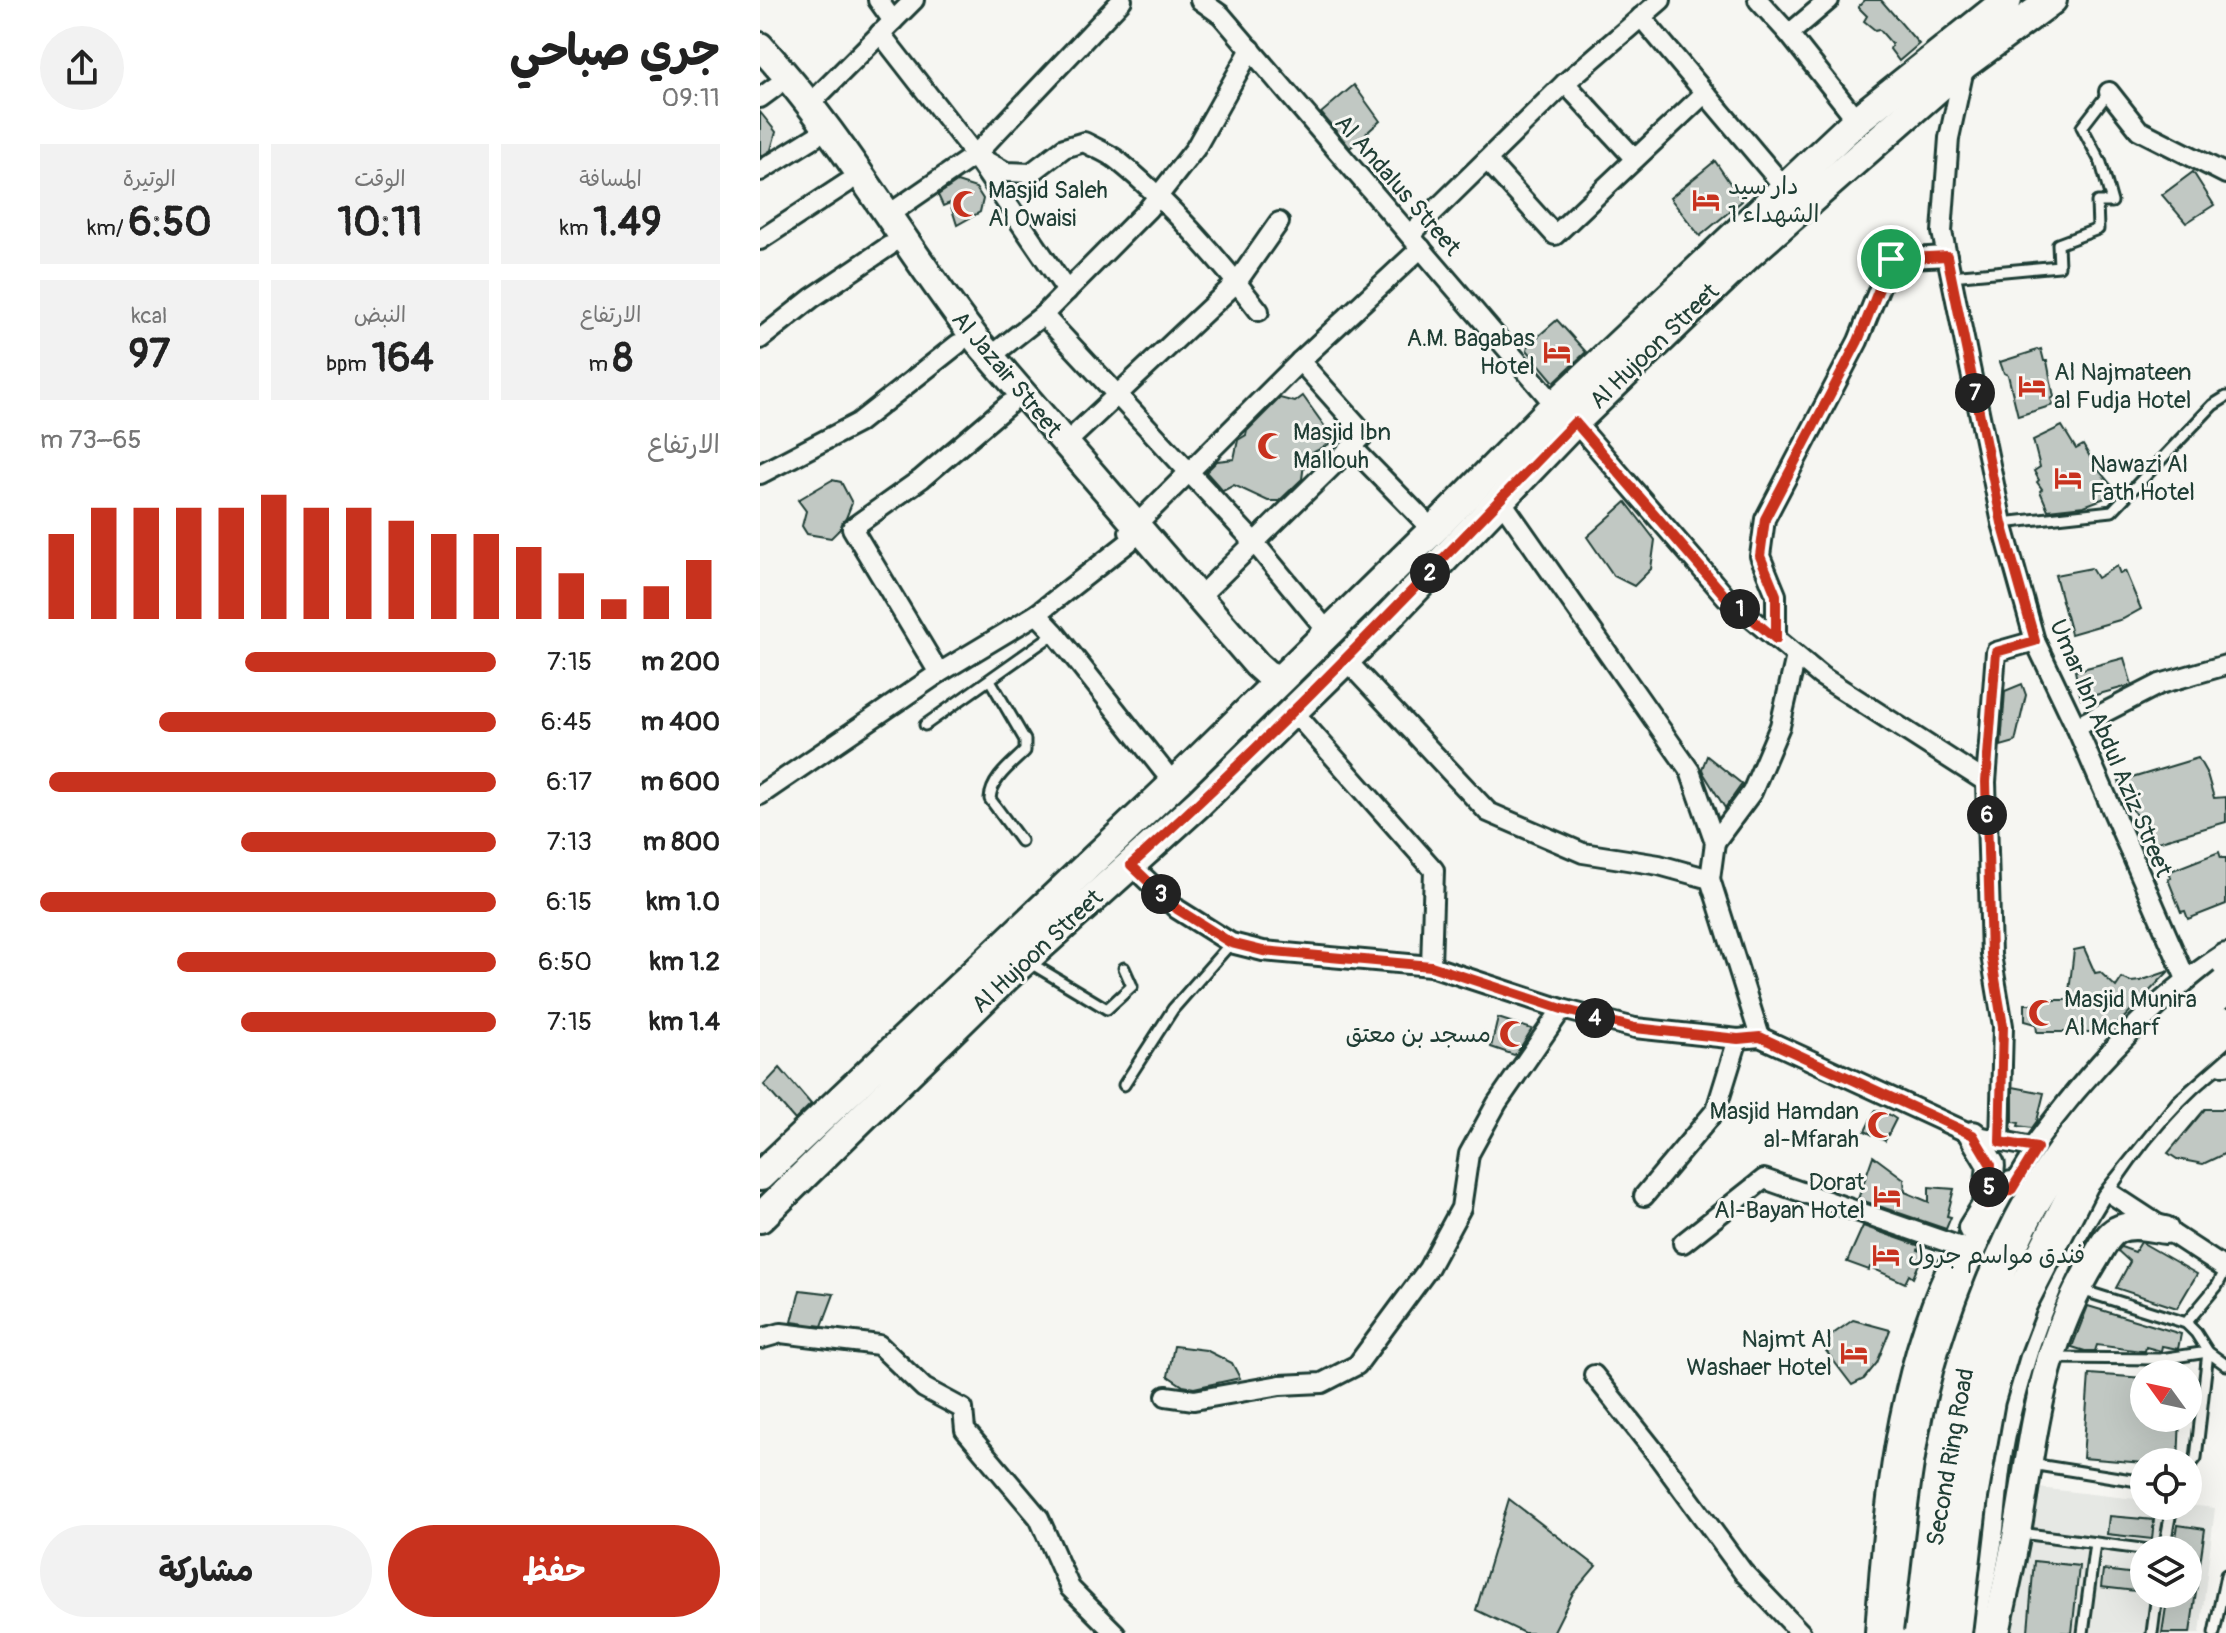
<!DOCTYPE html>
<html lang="ar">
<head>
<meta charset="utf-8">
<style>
	:root { --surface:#fff; --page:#f2f2f2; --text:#222; --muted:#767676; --accent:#c8321e }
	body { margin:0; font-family:Pangolin,"Playpen Sans Arabic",sans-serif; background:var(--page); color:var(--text); direction:rtl; height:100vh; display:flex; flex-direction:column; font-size:30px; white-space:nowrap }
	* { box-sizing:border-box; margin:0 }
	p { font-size:26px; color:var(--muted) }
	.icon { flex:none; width:44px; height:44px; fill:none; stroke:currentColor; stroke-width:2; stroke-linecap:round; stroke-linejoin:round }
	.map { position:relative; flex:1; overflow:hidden; direction:ltr }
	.details { display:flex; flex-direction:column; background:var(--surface); width:760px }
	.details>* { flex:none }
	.needle { width:52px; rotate:303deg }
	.tools { position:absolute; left:1370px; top:1360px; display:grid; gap:16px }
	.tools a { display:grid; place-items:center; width:72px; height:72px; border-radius:50%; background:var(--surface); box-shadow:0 8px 32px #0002; font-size:40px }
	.pin { position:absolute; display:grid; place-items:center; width:68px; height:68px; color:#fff; margin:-34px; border:4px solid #fff; border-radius:50%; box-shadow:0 2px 8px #0007 }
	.km { position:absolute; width:40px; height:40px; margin:-20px; border-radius:50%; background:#222; color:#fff; font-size:22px; line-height:40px; text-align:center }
	.round { display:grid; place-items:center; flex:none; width:84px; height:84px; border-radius:42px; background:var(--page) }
	.headline { display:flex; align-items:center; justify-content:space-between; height:136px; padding:0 40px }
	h1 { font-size:44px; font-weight:700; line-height:60px }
	.metrics { display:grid; grid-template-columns:repeat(3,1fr); gap:12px; height:136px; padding:8px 40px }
	.metrics div { display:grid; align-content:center; border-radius:0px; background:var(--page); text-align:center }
	.metrics b { font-size:40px; font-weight:700 }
	.metrics small { font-size:22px; font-weight:400 }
	.metrics p { font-size:22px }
	.chart { height:224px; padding:16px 40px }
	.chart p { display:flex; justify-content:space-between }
	.chart svg { width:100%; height:144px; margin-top:8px; stroke:var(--accent); stroke-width:6 }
	.primary-button { display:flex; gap:16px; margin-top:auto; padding:16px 40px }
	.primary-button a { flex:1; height:92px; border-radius:48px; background:var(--accent); color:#fff; font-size:32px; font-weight:700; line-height:92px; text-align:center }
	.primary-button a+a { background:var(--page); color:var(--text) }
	ul { padding:0 40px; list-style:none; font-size:26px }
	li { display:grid; grid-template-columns:128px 96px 1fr; align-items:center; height:60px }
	li i { height:20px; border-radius:10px; background:var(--accent) }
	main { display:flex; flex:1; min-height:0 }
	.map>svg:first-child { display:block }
	.built { fill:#e6e8e4; fill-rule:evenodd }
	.building { fill:#c1c8c3; stroke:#1f3d34; stroke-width:2 }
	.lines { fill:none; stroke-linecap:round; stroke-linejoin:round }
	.lane-casing { stroke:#1f3d34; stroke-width:15 }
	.street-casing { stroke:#1f3d34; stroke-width:24 }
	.secondary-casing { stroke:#1f3d34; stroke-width:32 }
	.primary-casing { stroke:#1f3d34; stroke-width:34 }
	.highway-casing { stroke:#1f3d34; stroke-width:40 }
	.lane { stroke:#f6f6f2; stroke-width:9 }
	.street { stroke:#f6f6f2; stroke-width:18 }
	.secondary { stroke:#f6f6f2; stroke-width:26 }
	.primary { stroke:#f6f6f2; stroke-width:28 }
	.highway { stroke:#f6f6f2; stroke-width:34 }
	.highway-bridge-casing { stroke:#1f3d34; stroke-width:40; stroke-linecap:butt }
	.highway-bridge { stroke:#f6f6f2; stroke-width:34 }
	.route-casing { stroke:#fff; stroke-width:16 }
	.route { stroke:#c8321e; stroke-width:10 }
	.labels { text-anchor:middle; stroke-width:6; stroke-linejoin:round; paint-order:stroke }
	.street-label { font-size:24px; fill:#1f3d34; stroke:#f6f6f2 }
	.poi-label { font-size:24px; fill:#1f3d34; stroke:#f6f6f2; text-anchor:start }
</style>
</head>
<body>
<main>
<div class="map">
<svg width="1466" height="1633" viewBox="0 0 1466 1633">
	<rect width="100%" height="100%" fill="#f6f6f2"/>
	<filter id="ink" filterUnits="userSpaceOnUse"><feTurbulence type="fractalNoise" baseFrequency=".0125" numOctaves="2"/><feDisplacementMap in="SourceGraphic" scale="16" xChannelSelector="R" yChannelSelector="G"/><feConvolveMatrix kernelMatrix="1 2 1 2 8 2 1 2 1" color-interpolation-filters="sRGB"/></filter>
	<g filter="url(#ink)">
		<!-- built -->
		<path class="built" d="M1279,1488L1384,1500V1506L1428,1505L1455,1508L1440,1633H1252ZM1384,1550H1428V1594H1384Z"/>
		<!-- building -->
		<g class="building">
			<polygon points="1105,0 1121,0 1159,44 1139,61 1130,49 1132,44 1119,29 1115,30 1104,21 1107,16 1098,7"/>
			<polygon points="594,85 620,121 590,148 561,113"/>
			<polygon points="0,112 16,132 11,150 0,157"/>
			<polygon points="955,161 982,201 940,236 910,198"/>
			<polygon points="1433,172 1454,205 1426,223 1402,195"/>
			<polygon points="197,182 216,188 223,199 220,212 197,225 190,203 183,206 178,195"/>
			<polygon points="797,320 826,352 794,382 767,350 768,345"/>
			<polygon points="1281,349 1284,361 1287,361 1294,397 1291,399 1293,405 1258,416 1248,375 1244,373 1240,362"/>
			<polygon points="543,396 575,441 545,457 542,479 519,501 508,501 474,485 463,491 446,472 457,461 474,459 478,440 486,435 487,431 520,398 535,402"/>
			<polygon points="1302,426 1316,449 1323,445 1336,467 1358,493 1324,506 1288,510 1280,491 1282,489 1277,482 1279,480 1274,471 1280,467 1273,440"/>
			<polygon points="72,480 81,482 92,503 86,518 80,529 71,538 47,534 42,526 46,511 38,500"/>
			<polygon points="866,502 895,540 891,569 874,586 854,576 827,537"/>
			<polygon points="1357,566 1360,574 1365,571 1381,609 1363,619 1311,634 1295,575 1331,568 1337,578"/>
			<polygon points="1364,658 1372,685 1321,699 1315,671"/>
			<polygon points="1262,684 1266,695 1255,742 1241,746 1245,691"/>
			<polygon points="947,756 982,784 965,808 944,774 942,769"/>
			<polygon points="1438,758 1447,774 1454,798 1466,797 1466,822 1394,843 1391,836 1386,836 1383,826 1365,798 1359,782"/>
			<polygon points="1459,852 1461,858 1466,858 1466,904 1428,919 1425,911 1421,912 1408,879 1411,878 1408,872"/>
			<polygon points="1324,948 1335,973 1340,972 1356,987 1362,978 1371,982 1380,981 1409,971 1354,1028 1335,1032 1277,1032 1276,1024 1265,1021 1265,1004 1283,1004 1284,1000 1308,1000 1314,950"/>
			<polygon points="738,1018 772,1029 757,1053 754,1055 731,1047"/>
			<polygon points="20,1068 51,1104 35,1120 4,1085"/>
			<polygon points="1253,1087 1284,1093 1277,1121 1272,1128 1258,1126 1259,1123 1253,1122"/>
			<polygon points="1445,1109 1466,1109 1466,1153 1443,1164 1417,1159 1408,1153"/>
			<polygon points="1115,1111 1125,1112 1136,1119 1125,1141 1105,1131"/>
			<polygon points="1113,1156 1144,1179 1145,1192 1169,1202 1169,1187 1194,1189 1187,1216 1191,1217 1186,1229 1098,1199"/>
			<polygon points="1103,1226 1160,1246 1158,1250 1164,1252 1153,1278 1149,1275 1145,1283 1110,1267 1109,1270 1087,1262"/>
			<polygon points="1381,1242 1437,1274 1417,1308 1356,1288 1370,1262 1358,1251 1361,1247 1375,1252"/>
			<polygon points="40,1290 74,1294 62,1326 32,1322"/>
			<polygon points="1328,1306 1421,1334 1418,1349 1402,1346 1401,1351 1386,1347 1385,1351 1381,1351 1337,1345 1335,1351 1325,1351 1312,1347"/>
			<polygon points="1093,1320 1130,1330 1117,1363 1104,1379 1092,1385 1060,1343"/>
			<polygon points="414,1346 446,1350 472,1363 480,1378 434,1388 423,1386 408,1376"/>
			<polygon points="1329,1374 1384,1378 1384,1418 1420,1418 1418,1462 1384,1463 1323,1458"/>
			<polygon points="749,1499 836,1566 813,1593 793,1633 764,1633 716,1610"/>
			<polygon points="1349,1516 1394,1520 1392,1539 1347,1534"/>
			<polygon points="1418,1525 1445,1529 1430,1633 1402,1633 1408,1594 1428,1594 1428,1550 1414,1550"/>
			<polygon points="1274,1561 1319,1566 1312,1633 1268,1631"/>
			<polygon points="1343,1570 1384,1575 1384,1592 1341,1587"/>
		</g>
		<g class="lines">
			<!-- lane casing -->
			<g class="lane-casing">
				<g id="lane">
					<polyline points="1191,276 1299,266 1298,244 1338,229 1337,202 1352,202 1341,163 1322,127 1349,92"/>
					<polyline points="1242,523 1352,511 1453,405 1466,397"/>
					<path d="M230,680L265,740V751C252,764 231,779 230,799L261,841"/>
					<polyline points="165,725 295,633"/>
					<polyline points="267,961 347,1009 372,986 364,968"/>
					<polyline points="364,1085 413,1009 471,943"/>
					<polyline points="1426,1323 1457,1286 1466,1269"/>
					<polyline points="1294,1358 1400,1359 1448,1352 1436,1333 1426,1323 1321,1290"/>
					<polyline points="1271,1464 1384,1482"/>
					<polyline points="1428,1468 1436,1458 1448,1352 1466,1365"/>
					<polyline points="1261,1533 1389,1550"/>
					<polyline points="1404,1550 1412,1506"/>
					<polyline points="1323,1633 1335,1543"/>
					<polyline points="1392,1633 1397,1594"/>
					<polyline points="1454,1633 1466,1575"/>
				</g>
			</g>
			<!-- street casing -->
			<g class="street-casing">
				<g id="street">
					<polyline points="118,0 133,21"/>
					<polyline points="440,0 461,15 795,405"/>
					<polyline points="998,0 1029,34 1097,120"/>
					<polyline points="881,17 1025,188"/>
					<path d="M120,33L215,155L246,172L271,173L304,148L324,142C335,148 348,153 357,160C407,200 460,260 499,311"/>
					<polyline points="1029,34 1069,0"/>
					<polyline points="1205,64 1189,138 1182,232 1242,523 1275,641 1316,727 1433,995"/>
					<polyline points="805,83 875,159"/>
					<polyline points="1349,92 1379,130 1466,174"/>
					<polyline points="0,98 15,87"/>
					<polyline points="50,104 154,0"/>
					<polyline points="216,158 307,291"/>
					<polyline points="727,160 795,235 945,93"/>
					<polyline points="0,171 55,137"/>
					<polyline points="128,215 215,155 362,0"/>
					<polyline points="650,235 805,83 901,0"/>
					<polyline points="0,240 87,183"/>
					<polyline points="283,315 493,541 569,633"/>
					<polyline points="0,339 52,298 129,246"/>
					<polyline points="230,357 283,315 388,209 435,149 491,49"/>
					<polyline points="815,422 966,597 1061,676 1226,782"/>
					<polyline points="305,444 477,282 519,222"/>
					<polyline points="592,447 673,530"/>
					<polyline points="0,474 98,423 198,344"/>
					<polyline points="740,499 930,771 955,842 950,879"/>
					<polyline points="369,532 540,361 661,248"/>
					<polyline points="439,597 605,434 540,361"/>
					<polyline points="277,614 295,633 414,784"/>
					<polyline points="1016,639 1016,595 1000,556 1005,519 1098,341 1131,259 1187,256"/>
					<polyline points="585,659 728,812 823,853 899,865 950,879 1000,1037"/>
					<polyline points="179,673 92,528 161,479 249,404"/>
					<polyline points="533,711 674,870 671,966"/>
					<polyline points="1316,727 1400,684 1466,665"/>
					<polyline points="0,795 179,673 277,614 369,542"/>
					<polyline points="955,842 992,792 1020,726 1036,656"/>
					<polyline points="371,865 417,909 471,943 503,951 671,966 802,1009 875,1028 978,1039 1000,1037 1213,1135 1277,1148 1285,1153"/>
					<polyline points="1240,1142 1243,1026 1231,955 1226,782 1236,652 1275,641"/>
					<polyline points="1321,1174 1466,1269"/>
					<polyline points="1252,1189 1277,1148"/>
					<polyline points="884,1196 956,1110 978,1039"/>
					<polyline points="923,1243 1004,1179 1201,1247"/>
					<polyline points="0,1339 21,1333 119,1345 164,1388 203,1409 205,1430 279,1518 310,1588 355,1633"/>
					<polyline points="834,1375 895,1452 983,1572 1041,1633"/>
					<polyline points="406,1396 434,1400 520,1385 562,1383 597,1365 668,1269 701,1208 709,1154 737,1103 802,1009"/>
					<path d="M1215,1633C1220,1601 1228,1569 1233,1537C1236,1515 1237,1493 1240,1471C1244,1439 1252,1406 1261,1375C1293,1259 1367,1130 1464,1057"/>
				</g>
			</g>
			<!-- secondary casing -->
			<g class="secondary-casing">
				<g id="secondary">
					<path d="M0,46C84,137 143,246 219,343L497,665L507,674L520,679"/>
					<path d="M1277,1148C1331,1075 1389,1007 1466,957"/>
					<polyline points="1212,1228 1227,1204 1231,1165 1213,1135"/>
					<path d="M1119,1633C1127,1510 1139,1379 1192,1266"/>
					<path d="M1236,1633C1243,1599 1251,1566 1257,1532C1275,1432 1280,1348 1335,1259C1341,1249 1347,1235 1357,1230C1371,1222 1391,1228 1405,1230"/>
				</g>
			</g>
			<!-- primary casing -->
			<g class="primary-casing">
				<g id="primary">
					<polyline points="0,1176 418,780 673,530 795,405 1097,120 1247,0"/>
					<polyline points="0,1218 247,976 438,804 617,629 815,422 989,254 1205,64 1292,0"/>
				</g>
			</g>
			<!-- highway casing -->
			<g class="highway-casing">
				<g id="highway">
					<polyline points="1464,1057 1466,1056"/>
					<path d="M1141,1633C1146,1512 1156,1394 1202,1280C1215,1248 1236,1218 1252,1189"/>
				</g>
			</g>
			<!-- lane -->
			<use href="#lane" class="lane"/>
			<!-- street -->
			<use href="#street" class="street"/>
			<!-- secondary -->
			<use href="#secondary" class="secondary"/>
			<!-- primary -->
			<use href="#primary" class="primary"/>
			<!-- highway -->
			<use href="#highway" class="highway"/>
			<!-- highway-bridge casing -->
			<g class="highway-bridge-casing">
				<g id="highway-bridge">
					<path d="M1162,1633C1173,1548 1179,1459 1202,1375C1217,1321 1244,1251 1272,1202C1320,1121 1393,1044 1466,986"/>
					<polyline points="1194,1633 1210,1497 1227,1400 1242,1349 1260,1302 1322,1181 1399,1085 1466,1026"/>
				</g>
			</g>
			<!-- highway-bridge -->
			<use href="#highway-bridge" class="highway-bridge"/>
		</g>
	</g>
	<g class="lines" filter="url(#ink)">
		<!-- route casing -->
		<g class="route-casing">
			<path id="route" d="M1187,256L1242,523L1275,641L1236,652L1226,782L1231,955L1243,1026L1240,1142L1277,1148L1252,1189L1227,1204L1231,1165L1213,1135L1000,1037L978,1039L875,1028L802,1009L671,966L503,951L471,943L417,909L371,865C527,725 669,572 815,422L966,597L1016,639V595L1000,556L1005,519L1098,341L1131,259Z"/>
		</g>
		<!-- route -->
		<use href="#route" class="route"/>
	</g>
	<!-- icons -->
	<defs>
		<g id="hotel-bare" transform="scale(2.16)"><path d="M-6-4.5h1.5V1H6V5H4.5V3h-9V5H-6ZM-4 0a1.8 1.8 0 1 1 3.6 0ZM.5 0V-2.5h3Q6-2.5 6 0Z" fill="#c8321e" stroke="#f6f6f2" stroke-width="2.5" paint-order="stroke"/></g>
		<g id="mosque-bare" transform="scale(2.16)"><path d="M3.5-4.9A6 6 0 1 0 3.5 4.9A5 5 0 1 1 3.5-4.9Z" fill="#c8321e" stroke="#f6f6f2" stroke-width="2.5" paint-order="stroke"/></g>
	</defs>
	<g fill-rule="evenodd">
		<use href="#hotel-bare" x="946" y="200"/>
		<use href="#mosque-bare" x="206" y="204"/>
		<use href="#hotel-bare" x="797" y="352"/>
		<use href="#hotel-bare" x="1272" y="386"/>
		<use href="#mosque-bare" x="511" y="446"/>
		<use href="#hotel-bare" x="1308" y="478"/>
		<use href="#mosque-bare" x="1282" y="1013"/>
		<use href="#mosque-bare" x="753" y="1034"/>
		<use href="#mosque-bare" x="1121" y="1125"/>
		<use href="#hotel-bare" x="1127" y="1196"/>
		<use href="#hotel-bare" x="1126" y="1255"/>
		<use href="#hotel-bare" x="1094" y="1353"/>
	</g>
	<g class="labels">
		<!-- street labels -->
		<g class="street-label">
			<text transform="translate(638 185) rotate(49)" y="8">Al Andalus Street</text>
			<text transform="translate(894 346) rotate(-44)" y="8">Al Hujoon Street</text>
			<text transform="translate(247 374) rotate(50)" y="8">Al Jazair Street</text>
			<text transform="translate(1351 748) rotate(67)" y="8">Umar Ibn Abdul Aziz Street</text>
			<text transform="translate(277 951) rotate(-43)" y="8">Al Hujoon Street</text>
			<text transform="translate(1190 1457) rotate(-80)" y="8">Second Ring Road</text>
		</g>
		<!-- poi labels -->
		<g class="poi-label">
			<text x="968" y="194">دار سيد<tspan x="968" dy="28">الشهداء 1</tspan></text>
			<text x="228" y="198">Masjid Saleh<tspan x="228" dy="28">Al Owaisi</tspan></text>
			<text x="775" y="346" text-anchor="end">A.M. Bagabas<tspan x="775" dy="28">Hotel</tspan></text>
			<text x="1294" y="380">Al Najmateen<tspan x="1294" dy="28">al Fudja Hotel</tspan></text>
			<text x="533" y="440">Masjid Ibn<tspan x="533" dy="28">Mallouh</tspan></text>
			<text x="1330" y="472">Nawazi Al<tspan x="1330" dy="28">Fath Hotel</tspan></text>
			<text x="1304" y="1007">Masjid Munira<tspan x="1304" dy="28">Al Mcharf</tspan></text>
			<text x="731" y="1042" text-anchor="end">مسجد بن معتق</text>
			<text x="1099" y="1119" text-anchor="end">Masjid Hamdan<tspan x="1099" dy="28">al-Mfarah</tspan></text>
			<text x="1105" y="1190" text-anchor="end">Dorat<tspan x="1105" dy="28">Al-Bayan Hotel</tspan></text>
			<text x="1148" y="1263">فندق مواسم جرول</text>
			<text x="1072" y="1347" text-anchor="end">Najmt Al<tspan x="1072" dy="28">Washaer Hotel</tspan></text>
		</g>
	</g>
</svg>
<div class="tools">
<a><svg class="needle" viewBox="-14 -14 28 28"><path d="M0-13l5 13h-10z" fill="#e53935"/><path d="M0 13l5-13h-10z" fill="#767676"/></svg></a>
<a><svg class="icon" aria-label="locate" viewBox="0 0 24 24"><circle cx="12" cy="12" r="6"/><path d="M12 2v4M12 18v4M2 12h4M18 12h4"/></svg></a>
<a><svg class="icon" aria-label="layers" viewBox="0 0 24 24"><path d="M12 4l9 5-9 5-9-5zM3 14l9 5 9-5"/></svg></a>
</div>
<div class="pin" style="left:1131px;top:259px;background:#1e9e55"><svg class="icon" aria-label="arrive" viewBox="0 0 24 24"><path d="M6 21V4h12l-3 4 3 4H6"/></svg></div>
<b class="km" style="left:980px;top:609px">1</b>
<b class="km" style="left:670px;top:573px">2</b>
<b class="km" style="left:401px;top:894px">3</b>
<b class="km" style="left:835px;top:1018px">4</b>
<b class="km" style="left:1229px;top:1187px">5</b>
<b class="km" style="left:1227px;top:815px">6</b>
<b class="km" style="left:1215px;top:393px">7</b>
</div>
<section class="details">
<div class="headline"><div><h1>جري صباحي</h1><p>09:11</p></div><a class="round"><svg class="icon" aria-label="share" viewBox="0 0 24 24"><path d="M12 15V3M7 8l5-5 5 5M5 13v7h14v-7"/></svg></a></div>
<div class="metrics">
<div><p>المسافة</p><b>1.49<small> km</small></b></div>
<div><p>الوقت</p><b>10:11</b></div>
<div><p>الوتيرة</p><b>6:50<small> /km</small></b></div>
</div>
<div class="metrics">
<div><p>الارتفاع</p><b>8<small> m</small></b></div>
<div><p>النبض</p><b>164<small> bpm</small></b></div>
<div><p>kcal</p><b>97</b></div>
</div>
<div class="chart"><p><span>الارتفاع</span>65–73 m</p>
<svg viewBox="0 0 160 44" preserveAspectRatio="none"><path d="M5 44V18M15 44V10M25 44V10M35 44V10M45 44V10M55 44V6M65 44V10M75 44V10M85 44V14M95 44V18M105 44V18M115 44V22M125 44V30M135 44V38M145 44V34M155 44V26"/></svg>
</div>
<ul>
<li><b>200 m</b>7:15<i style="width:55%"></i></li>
<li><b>400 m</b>6:45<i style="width:74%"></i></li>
<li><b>600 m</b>6:17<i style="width:98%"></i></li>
<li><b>800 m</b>7:13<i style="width:56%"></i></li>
<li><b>1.0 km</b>6:15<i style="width:100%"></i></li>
<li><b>1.2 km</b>6:50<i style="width:70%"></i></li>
<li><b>1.4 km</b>7:15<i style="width:56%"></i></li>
</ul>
<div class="primary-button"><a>حفظ</a><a>مشاركة</a></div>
</section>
</main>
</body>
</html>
